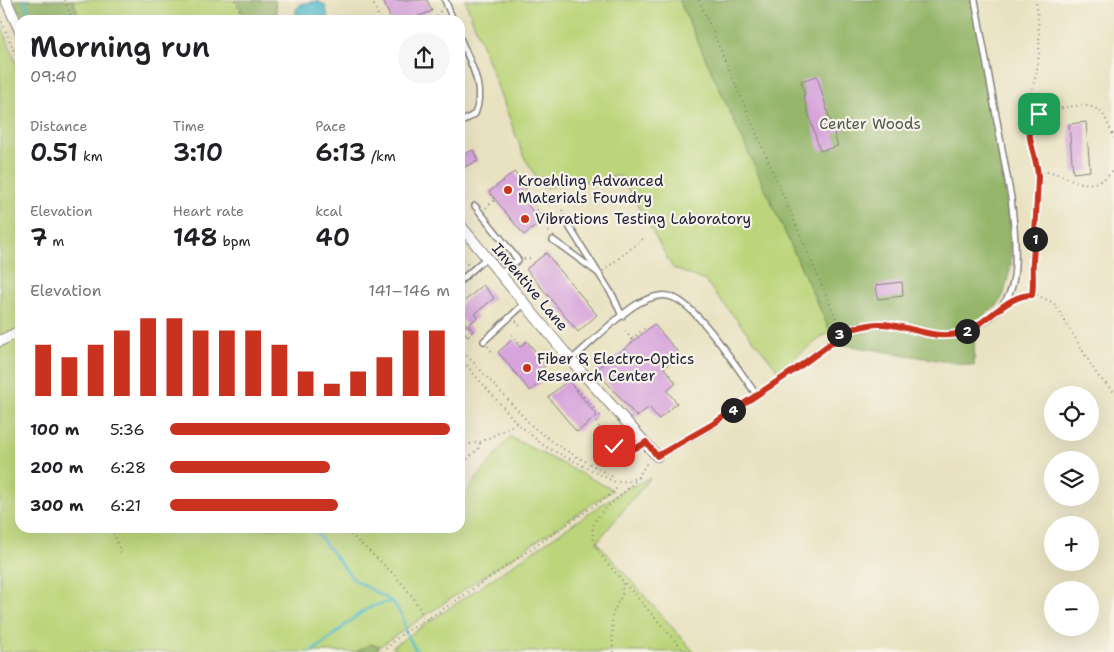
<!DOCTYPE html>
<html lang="en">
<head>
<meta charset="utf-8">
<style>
	:root { --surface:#fff; --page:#f6f6f6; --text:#202124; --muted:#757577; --accent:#c8321e }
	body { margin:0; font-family:"Shantell Sans",sans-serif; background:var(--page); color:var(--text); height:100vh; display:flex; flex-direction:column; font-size:19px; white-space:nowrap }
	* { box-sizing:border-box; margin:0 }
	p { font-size:16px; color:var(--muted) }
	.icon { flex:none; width:28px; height:28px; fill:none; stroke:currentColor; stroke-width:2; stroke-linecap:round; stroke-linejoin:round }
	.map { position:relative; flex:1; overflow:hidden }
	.drawer { position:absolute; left:15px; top:15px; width:450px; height:518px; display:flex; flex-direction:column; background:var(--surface); border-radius:15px; box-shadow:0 5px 20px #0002 }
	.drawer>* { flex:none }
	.buttons { position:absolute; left:1044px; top:386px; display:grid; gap:10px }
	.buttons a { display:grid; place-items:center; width:55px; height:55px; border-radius:50%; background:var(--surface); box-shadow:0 5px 20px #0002; font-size:25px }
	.pin { position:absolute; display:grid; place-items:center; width:42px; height:42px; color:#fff; margin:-21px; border-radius:10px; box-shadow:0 2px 8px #0006 }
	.km { position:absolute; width:25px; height:25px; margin:-12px; border-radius:50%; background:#222; color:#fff; font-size:14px; line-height:25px; text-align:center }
	.round { display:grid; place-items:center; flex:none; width:52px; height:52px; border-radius:26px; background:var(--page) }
	.headline { display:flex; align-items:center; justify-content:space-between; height:85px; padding:0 15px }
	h1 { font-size:28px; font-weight:600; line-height:38px }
	.stats { display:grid; grid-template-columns:repeat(3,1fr); gap:8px; height:85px; padding:5px 15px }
	.stats div { display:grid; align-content:center }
	.stats b { font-size:25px; font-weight:600 }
	.stats small { font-size:14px; font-weight:400 }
	.stats p { font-size:14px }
	.chart { height:140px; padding:10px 15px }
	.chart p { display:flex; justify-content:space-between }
	.chart svg { width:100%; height:90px; margin-top:5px; stroke:var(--accent); stroke-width:6 }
	ul { padding:0 15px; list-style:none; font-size:16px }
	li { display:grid; grid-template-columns:80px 60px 1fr; align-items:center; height:38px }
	li i { height:12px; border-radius:6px; background:var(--accent) }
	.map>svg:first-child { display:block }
	.green { fill:#bcd57a; stroke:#6f7c5a }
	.forest { fill:#95b66a; stroke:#5c6c52 }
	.water { fill:#51bccc; stroke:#3a6f84 }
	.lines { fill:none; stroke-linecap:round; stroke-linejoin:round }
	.stream { stroke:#51bccc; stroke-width:2.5 }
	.building { fill:#d7a4dc }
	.service-casing { stroke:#86827e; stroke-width:8 }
	.minor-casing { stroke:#86827e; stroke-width:12 }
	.path { stroke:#86827e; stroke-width:2; stroke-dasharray:1 4; stroke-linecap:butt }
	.service { stroke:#fff; stroke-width:5 }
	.minor { stroke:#fff; stroke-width:10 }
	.route-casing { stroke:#fff; stroke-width:10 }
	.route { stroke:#c8321e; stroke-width:6 }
	.poi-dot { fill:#c8321e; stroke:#f7f3e8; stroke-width:2 }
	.labels { text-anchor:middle; stroke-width:4.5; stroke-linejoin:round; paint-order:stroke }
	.park-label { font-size:15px; fill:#50584e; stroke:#f7f3e8 }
	.poi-label { font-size:15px; fill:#22223b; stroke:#f7f3e8; text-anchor:start }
	.street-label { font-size:15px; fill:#22223b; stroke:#f7f3e8 }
</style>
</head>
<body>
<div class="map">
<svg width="1114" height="652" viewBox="0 0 1114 652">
	<rect width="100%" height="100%" fill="#f7f3e8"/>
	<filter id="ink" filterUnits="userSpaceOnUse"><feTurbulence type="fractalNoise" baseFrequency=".02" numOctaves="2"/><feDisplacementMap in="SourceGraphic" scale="10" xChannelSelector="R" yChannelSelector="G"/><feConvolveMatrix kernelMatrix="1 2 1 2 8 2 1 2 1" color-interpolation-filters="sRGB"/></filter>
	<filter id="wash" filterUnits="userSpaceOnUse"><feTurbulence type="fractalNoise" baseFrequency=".0096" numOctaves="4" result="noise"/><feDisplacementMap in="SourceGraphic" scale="20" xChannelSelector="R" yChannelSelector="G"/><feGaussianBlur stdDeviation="1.12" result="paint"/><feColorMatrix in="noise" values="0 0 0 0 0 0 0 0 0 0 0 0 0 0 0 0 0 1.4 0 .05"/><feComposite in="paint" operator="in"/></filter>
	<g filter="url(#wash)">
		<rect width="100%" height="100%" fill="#e9e2c1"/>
		<!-- green -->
		<g class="green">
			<polygon points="73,0 237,0 246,20 80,20"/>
			<polygon points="465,0 679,0 830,331 778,370 705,281 673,268 621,176 543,188 524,157"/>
			<polygon points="0,21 20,73 20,528 460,528 460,500 510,437 613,490 380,646 370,644 356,652 0,652"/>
			<polygon points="650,478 597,542 694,652 401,652 392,647 623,490"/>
		</g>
		<!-- forest -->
		<g class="forest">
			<polygon points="14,0 73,0 80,20 23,20"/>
			<polygon points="237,0 275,0 278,20 246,20"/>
			<polygon points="679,0 972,0 1010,219 1011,265 1004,294 997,306 975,322 974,366 839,344 830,331"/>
			<polygon points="370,644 380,646 375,652 356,652"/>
		</g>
		<!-- water -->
		<polygon class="water" points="317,1 325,5 329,20 296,20 296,9 301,4"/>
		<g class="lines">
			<!-- stream -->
			<g class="stream">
				<polyline points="24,0 32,20"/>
				<polyline points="313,528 353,579 393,602 403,618 406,633 417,652"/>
				<path d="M310,652C338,638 359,602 393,602"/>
			</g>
		</g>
		<g id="blocks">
			<!-- building -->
			<g class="building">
				<polygon points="383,0 427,0 432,11 409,20 391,20"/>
				<polygon points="817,76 832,127 852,125 834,134 838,146 820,151 803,95 805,95 801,81"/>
				<polygon points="1086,122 1090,171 1073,173 1069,124"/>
				<polygon points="473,150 478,161 462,168 460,156"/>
				<polygon points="514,172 527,188 519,194 541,222 524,235 489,192"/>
				<polygon points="546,253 597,315 578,332 526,269"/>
				<polygon points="902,282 903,296 878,299 876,285"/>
				<polygon points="483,285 494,298 475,314 478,317 468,325 473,331 468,336 462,329 467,325 460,317 460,305"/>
				<polygon points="654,324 682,357 676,362 674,359 664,368 676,383 667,391 677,403 659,419 649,407 637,417 596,370 608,360 609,362"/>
				<polygon points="513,339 520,347 527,341 546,365 540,370 546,378 530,391 498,352"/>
				<polygon points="568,380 597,416 577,432 548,397"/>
			</g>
		</g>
	</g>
	<g filter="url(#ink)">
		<use href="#blocks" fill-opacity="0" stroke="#86827e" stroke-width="1"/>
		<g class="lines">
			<!-- service casing -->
			<g class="service-casing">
				<g id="service">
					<polyline points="445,0 453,20"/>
					<path d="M460,38C470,62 486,88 475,114L460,123"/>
					<polyline points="475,206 518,260 500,274"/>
					<polyline points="570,228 613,296 622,316"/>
					<polyline points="553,240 597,272"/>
					<polyline points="460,281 486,258"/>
					<polyline points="484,341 524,304"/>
					<path d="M571,360C589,345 620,313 639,303C647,299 658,294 668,296C695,300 739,371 756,394"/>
					<polyline points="602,437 619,450 637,448 645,443"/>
					<path d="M657,456L713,425L796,369L834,341L840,332C853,329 868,323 881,324C903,325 924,336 945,335C975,334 1007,312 1013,282C1018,259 1014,222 1011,198L975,0"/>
				</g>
			</g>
			<!-- minor casing -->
			<g class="minor-casing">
				<g id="minor">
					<polyline points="6,0 20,31"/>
					<polyline points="460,225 571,360 657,456"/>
					<polyline points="0,341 20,331"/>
				</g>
			</g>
			<!-- path -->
			<g class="path">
				<polyline points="65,0 72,20"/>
				<polyline points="235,0 244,20"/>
				<polyline points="372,0 380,20"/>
				<polyline points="699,0 839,325"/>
				<polyline points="0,17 20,66"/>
				<polyline points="434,20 441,10"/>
				<polyline points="439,20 447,20"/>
				<path d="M1030,123C1025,102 1036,83 1038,62C1041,41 1038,21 1036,0"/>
				<path d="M1038,176C1057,159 1083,205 1114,170"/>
				<polyline points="528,197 539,212 550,235"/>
				<polyline points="486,208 495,200"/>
				<polyline points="562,210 567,221"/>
				<polyline points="460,256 468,265"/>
				<polyline points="524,259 532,258"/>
				<polyline points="603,271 644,238"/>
				<path d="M1032,295L1038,202V176L1028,131L1033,117L1039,114C1058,110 1091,96 1104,116C1108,123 1111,131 1114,138"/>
				<polyline points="1013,301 1025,295 1037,295 1054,303 1098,376 1114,392"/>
				<polyline points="516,321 521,327"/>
				<polyline points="625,331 633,341"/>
				<polyline points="512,335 521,345"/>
				<polyline points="632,339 645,328 647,330"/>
				<polyline points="488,346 492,352"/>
				<polyline points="460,348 533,427 560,447 613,477"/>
				<polyline points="596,357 602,364"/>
				<polyline points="460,358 517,423 544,446 615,482 629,481 638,477 648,461"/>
				<polyline points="573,387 576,387 601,417 596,422"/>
				<polyline points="596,422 601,430"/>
				<polyline points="460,446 481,442 517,423"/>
				<polyline points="460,466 478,449 481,442"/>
				<path d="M638,477C612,512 570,516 607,563L685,652"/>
				<polyline points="112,528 122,556"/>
				<path d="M343,528C368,551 415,587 424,620"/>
				<polyline points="382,652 402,634 448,606 610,495 617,488"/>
				<polyline points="613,652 612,615 622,594 623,582"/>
			</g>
			<!-- service -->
			<use href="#service" class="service"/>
			<!-- minor -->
			<use href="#minor" class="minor"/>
		</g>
	</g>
	<g class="lines" filter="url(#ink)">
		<!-- route casing -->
		<g class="route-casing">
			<path id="route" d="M614,446C623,454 637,449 646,442L657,456L713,424L796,369L834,341L840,332C854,329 868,323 882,324C909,325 934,341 961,333C986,326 1007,294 1032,295C1034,283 1032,273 1033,261C1035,233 1037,205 1038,177C1038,156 1023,137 1033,117L1039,114"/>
		</g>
		<!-- route -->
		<use href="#route" class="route"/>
	</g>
	<!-- markers -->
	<g class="poi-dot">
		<circle cx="508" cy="190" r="5"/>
		<circle cx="525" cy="219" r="5"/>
		<circle cx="527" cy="368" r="5"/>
	</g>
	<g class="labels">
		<!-- park labels -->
		<g class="park-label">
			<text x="870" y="129">Center Woods</text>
		</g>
		<!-- poi labels -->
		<g class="poi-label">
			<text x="518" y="186">Kroehling Advanced<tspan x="518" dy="17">Materials Foundry</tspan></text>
			<text x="535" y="224">Vibrations Testing Laboratory</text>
			<text x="537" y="364">Fiber &amp; Electro-Optics<tspan x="537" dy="17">Research Center</tspan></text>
		</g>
		<!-- street labels -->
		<g class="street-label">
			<text transform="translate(530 287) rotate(50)" y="5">Inventive Lane</text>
		</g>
	</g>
</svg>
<div class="buttons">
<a><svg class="icon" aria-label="locate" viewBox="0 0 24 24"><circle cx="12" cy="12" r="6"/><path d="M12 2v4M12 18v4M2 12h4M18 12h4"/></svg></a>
<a><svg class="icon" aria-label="layers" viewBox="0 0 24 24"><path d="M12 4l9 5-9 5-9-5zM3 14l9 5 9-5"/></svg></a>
<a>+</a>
<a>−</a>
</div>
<div class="pin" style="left:1039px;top:114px;background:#1e9e55"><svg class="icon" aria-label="arrive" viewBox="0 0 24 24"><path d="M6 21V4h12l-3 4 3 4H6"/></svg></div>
<div class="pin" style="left:614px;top:446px;background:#d93025"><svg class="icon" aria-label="check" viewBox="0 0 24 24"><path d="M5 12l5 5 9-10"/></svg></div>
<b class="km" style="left:1035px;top:239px">1</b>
<b class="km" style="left:967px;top:331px">2</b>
<b class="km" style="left:839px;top:334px">3</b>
<b class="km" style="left:733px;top:410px">4</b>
<section class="drawer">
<div class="headline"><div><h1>Morning run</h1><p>09:40</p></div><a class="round"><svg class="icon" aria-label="share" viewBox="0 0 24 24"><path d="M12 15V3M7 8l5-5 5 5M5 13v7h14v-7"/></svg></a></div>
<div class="stats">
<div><p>Distance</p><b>0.51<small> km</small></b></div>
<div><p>Time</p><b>3:10</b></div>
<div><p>Pace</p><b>6:13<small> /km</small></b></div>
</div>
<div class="stats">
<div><p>Elevation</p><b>7<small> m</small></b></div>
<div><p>Heart rate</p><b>148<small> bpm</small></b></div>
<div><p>kcal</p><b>40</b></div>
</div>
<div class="chart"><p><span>Elevation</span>141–146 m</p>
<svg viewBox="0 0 160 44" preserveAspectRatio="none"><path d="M5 44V19M15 44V25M25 44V19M35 44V12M45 44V6M55 44V6M65 44V12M75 44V12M85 44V12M95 44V19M105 44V32M115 44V38M125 44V32M135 44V25M145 44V12M155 44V12"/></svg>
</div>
<ul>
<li><b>100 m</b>5:36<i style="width:100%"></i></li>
<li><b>200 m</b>6:28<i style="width:57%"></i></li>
<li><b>300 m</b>6:21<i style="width:60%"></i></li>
</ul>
</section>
</div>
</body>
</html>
